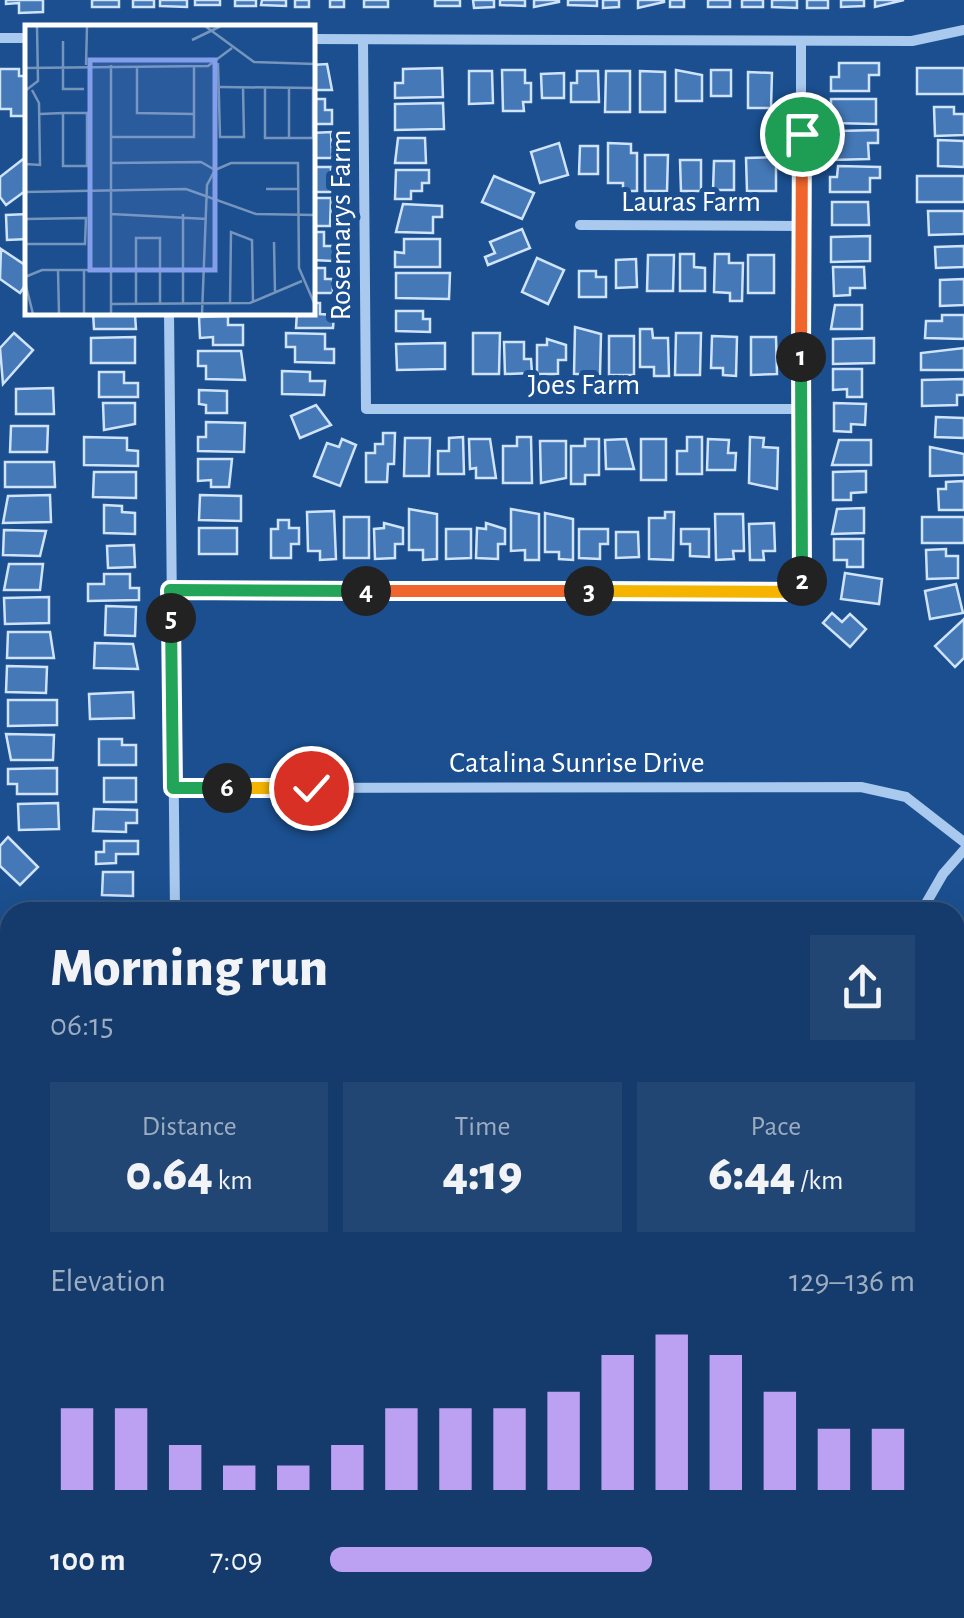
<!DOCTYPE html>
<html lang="en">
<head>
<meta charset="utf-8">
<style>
	:root { --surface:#143b6b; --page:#214673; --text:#f1f3f6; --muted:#9dadc1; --line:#33557e; --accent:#bca0f2 }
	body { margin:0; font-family:"Alegreya Sans",sans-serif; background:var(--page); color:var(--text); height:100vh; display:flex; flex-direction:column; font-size:38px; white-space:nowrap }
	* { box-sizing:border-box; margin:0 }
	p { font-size:32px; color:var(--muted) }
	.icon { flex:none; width:55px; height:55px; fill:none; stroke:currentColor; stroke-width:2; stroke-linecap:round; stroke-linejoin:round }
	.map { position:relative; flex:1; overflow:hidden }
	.panel { position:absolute; left:0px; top:902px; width:965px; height:718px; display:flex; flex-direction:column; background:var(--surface); border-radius:30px 30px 0 0; box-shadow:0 10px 40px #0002,0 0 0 2px var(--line) }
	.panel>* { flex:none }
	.pin { position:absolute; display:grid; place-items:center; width:85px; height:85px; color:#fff; margin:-42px; border:5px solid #fff; border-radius:50%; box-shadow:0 2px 10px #0007 }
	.km { position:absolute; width:50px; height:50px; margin:-25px; border-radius:50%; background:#222; color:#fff; font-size:28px; line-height:50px; text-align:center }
	.round { display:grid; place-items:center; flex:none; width:105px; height:105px; border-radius:0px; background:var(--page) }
	.headline { display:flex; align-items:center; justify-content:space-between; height:170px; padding:0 50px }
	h1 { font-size:55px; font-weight:800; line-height:75px }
	.stats { display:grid; grid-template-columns:repeat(3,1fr); gap:15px; height:170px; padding:10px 50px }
	.stats div { display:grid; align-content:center; border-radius:0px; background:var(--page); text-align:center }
	.stats b { font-size:50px; font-weight:800 }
	.stats small { font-size:28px; font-weight:400 }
	.stats p { font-size:28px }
	.chart { height:280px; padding:20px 50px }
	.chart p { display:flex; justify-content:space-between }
	.chart svg { width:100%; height:180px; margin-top:10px; stroke:var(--accent); stroke-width:6 }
	ul { padding:0 50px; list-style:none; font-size:32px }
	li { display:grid; grid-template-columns:160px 120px 1fr; align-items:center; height:75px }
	li i { height:25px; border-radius:12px; background:var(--accent) }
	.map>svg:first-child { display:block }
	.building { fill:#4478b7; stroke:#cfe3fa; stroke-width:2.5 }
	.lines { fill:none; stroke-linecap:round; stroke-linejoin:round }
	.minor { stroke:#a9c9ee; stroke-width:10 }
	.tertiary { stroke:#a9c9ee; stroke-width:18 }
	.split-1-casing { stroke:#fff; stroke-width:20 }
	.split-2-casing { stroke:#fff; stroke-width:20 }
	.split-3-casing { stroke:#fff; stroke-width:20 }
	.split-4-casing { stroke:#fff; stroke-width:20 }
	.split-5-casing { stroke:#fff; stroke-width:20 }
	.split-6-casing { stroke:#fff; stroke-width:20 }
	.split-7-casing { stroke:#fff; stroke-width:20 }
	.split-1 { stroke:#f0652b; stroke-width:12 }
	.split-2 { stroke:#22a559; stroke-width:12 }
	.split-3 { stroke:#f5b400; stroke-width:12 }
	.split-4 { stroke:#f0652b; stroke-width:12 }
	.split-5 { stroke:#22a559; stroke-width:12 }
	.split-6 { stroke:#22a559; stroke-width:12 }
	.split-7 { stroke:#f5b400; stroke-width:12 }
	.labels { text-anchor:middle; stroke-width:10; stroke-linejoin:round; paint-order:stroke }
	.street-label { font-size:30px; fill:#fff; stroke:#1b4f8f }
	.inset-road { fill:none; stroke:#7695bc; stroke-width:2.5 }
	.view { fill:#839eea; fill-opacity:0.15; stroke:#839eea; stroke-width:5 }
	.inset-edge { fill:none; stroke:#fff; stroke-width:5 }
</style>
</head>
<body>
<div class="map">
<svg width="964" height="1618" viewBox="0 0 964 1618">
	<rect width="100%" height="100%" fill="#1b4f8f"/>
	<!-- building -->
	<g class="building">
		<polygon points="6,0 43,0 43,12 19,13 19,3 6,4"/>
		<rect x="92" y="0" width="27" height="7"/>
		<rect x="133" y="0" width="21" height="7"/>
		<polygon points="160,0 187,0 187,7 160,6"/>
		<rect x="195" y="0" width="25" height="5"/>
		<rect x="235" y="0" width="21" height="6"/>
		<polygon points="262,0 286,0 286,6 261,5"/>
		<rect x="295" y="0" width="14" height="7"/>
		<rect x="330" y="0" width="14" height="7"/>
		<rect x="364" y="0" width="24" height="7"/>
		<rect x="435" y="0" width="25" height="6"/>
		<polygon points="473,0 494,0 494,7 474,8"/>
		<polygon points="500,0 525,0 525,6 500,5"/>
		<polygon points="534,0 559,0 559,2 534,7"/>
		<polygon points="568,0 597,0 597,6 568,5"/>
		<polygon points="603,0 619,0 619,7 603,8"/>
		<polygon points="638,0 664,0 664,2 638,8"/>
		<rect x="670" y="0" width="14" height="7"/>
		<rect x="708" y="0" width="22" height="7"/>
		<rect x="742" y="0" width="21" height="7"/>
		<polygon points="772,0 797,0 797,8 772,7"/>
		<rect x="807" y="0" width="21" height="8"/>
		<polygon points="841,0 864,0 864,6 841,7"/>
		<polygon points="875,0 904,0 875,7"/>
		<polygon points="839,63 879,63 879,75 869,75 869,91 831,91 831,77 839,77"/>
		<polygon points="327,64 332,90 312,90 312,65"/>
		<polygon points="442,68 443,97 395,98 395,83 403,83 403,69"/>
		<rect x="917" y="68" width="47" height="26"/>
		<polygon points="0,69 19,69 19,76 26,76 26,116 11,116 11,109 0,109"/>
		<polygon points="502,70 525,70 525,83 531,83 531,102 523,102 524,111 503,111"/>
		<polygon points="676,70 702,75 702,101 676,101"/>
		<rect x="711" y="70" width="20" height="26"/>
		<polygon points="469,71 492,71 493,103 469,104"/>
		<polygon points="577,71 598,71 599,102 571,102 571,83 577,83"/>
		<polygon points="606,71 630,71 630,112 605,112"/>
		<polygon points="640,71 665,72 665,112 640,112"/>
		<polygon points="748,72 772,73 771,108 748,108"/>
		<polygon points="564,73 564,98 542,98 541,74"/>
		<polygon points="312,99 325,99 325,110 332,110 332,124 312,124"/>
		<polygon points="831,99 876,99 876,124 831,123"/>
		<polygon points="443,103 444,129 395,130 395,104"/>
		<polygon points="934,107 954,107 954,114 964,114 964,135 935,136"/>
		<polygon points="878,130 878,143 868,143 869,159 831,160 831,145 839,144 838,131"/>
		<polygon points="331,132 332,158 312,158 312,133"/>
		<polygon points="398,138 425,138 426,163 395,163"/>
		<polygon points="938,140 964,141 964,167 938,166"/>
		<polygon points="559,143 568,175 540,183 531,152"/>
		<polygon points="608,143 631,144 631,153 637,153 637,191 623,191 623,183 608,183"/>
		<polygon points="580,146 598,146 598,174 579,174"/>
		<polygon points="645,155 668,155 667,191 645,191"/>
		<polygon points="27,156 28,189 6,205 0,197 0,177"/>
		<polygon points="776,157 776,191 747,191 746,158"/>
		<polygon points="680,160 701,160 701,191 681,191"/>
		<polygon points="714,161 734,161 734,190 713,190"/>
		<polygon points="838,166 880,167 880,178 870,178 870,192 830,192 830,177 837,177"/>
		<polygon points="312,167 331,167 330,192 312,192"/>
		<polygon points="396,170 429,170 429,183 422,183 422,191 411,191 411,199 395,199"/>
		<polygon points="494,176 534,193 522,219 482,202"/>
		<rect x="917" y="176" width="47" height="26"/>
		<polygon points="312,198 331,198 330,226 313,226"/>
		<polygon points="832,202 868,202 869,225 832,225"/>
		<polygon points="403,204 442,206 442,217 433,217 433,233 396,232"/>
		<polygon points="928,211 964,211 964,234 929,235"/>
		<polygon points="28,214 28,239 7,240 6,215"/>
		<polygon points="522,229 530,248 488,265 485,257 495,253 490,242"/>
		<polygon points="312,232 324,232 324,246 334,246 333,261 312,260"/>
		<polygon points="870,236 870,261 831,262 831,237"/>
		<polygon points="404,239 440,239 440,267 395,267 395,252 404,253"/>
		<polygon points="964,246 964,267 936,268 935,247"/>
		<polygon points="1,249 28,267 28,281 20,293 0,279"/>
		<polygon points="680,254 694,254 694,267 705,268 705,291 680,291"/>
		<polygon points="715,254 729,254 729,263 743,263 742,301 730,301 730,293 714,292"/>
		<polygon points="648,255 674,255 673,291 647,291"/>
		<rect x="748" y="255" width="26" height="38"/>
		<polygon points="537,258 564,270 548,304 522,292"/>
		<polygon points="636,259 637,287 616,288 616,260"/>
		<polygon points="833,267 864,267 865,288 850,288 850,295 834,296"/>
		<polygon points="312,268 325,268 325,279 332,279 333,293 312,293"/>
		<polygon points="579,271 596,271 596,277 606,277 606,297 579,297"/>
		<polygon points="396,273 450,273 449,299 396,298"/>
		<polygon points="964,279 964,305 940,306 940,280"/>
		<polygon points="312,303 320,303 320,314 334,315 333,328 296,328 297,312 312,312"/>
		<polygon points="835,305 862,305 862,329 831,329"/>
		<polygon points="396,311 423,311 423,319 430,319 430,332 396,331"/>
		<polygon points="93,312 135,315 136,329 94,329"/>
		<polygon points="942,315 964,315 964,339 925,338 926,321 942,321"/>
		<polygon points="228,316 228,325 243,325 243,345 213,345 213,337 200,338 199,317"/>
		<polygon points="575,327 601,334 600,374 574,374"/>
		<polygon points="640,329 652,329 653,338 668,338 669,376 654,376 654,367 640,367"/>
		<polygon points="14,333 33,350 3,384 0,348"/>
		<polygon points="286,333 325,334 325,349 334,349 334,363 295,362 295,347 286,347"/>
		<polygon points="473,333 500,333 499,374 473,374"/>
		<polygon points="676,333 701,333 700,375 675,375"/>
		<rect x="609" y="336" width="25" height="39"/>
		<polygon points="712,336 737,337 736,376 723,375 723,368 711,368"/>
		<polygon points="135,337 135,363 91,363 91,338"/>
		<polygon points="751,337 776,337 777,374 751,375"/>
		<polygon points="874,338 874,363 833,364 833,339"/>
		<polygon points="547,339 566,345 566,360 558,360 558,374 537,374 537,345 547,345"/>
		<polygon points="504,342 524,342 524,359 531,359 532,373 505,374"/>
		<polygon points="445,343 445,369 397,370 396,344"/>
		<polygon points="964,348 964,370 921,370 921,353"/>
		<polygon points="198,351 241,351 245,380 206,379 206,366 198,366"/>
		<polygon points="833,369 862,369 862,397 847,397 847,389 833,390"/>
		<polygon points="282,371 310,372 310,381 325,381 324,395 282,394"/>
		<polygon points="99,372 124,372 124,383 138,383 138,397 99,397"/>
		<polygon points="964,379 964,395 957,395 957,405 922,406 922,380"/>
		<polygon points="53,388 54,414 16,414 16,389"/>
		<polygon points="199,390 227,391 227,413 206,413 206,405 199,404"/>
		<polygon points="103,403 135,403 135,424 104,430"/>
		<polygon points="834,403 866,404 865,425 851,424 851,432 834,431"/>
		<polygon points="316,405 331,425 300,438 291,416"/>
		<polygon points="936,417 964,418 964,438 935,437"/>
		<polygon points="206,422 245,423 244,452 198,451 198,437 206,437"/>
		<polygon points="11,426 48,426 47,452 10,452"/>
		<polygon points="383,433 395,433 394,464 388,464 387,482 366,482 366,453 375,453 375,444 383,444"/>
		<polygon points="84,437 127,438 127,450 138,451 138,466 84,465"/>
		<polygon points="463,437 464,474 438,474 438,451 449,451 449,438"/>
		<polygon points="517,437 531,437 532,483 503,483 503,446 517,446"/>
		<polygon points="687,437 702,437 702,474 677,474 677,451 687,451"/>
		<polygon points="750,437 764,438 763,447 778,448 777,489 749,483"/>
		<polygon points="405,438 430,438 429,476 404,476"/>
		<polygon points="342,439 356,445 340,486 314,476 327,443 339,447"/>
		<polygon points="469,439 490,439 496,478 476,478 476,468 470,469"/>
		<polygon points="585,439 599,439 599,475 585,475 585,484 571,484 571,446 585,446"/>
		<polygon points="626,439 634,469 606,469 605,440"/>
		<rect x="641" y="439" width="25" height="41"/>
		<polygon points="708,439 729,440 728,453 736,453 735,470 707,470"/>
		<polygon points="839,440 871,440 871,465 832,465"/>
		<polygon points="540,441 566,441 566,478 541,483"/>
		<polygon points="930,447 964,454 964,475 930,476"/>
		<polygon points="198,459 232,459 229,487 211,487 211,480 198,481"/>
		<polygon points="5,462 54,462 55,487 5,487"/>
		<polygon points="866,471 866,492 851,493 851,500 833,500 833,472"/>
		<polygon points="94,472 136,472 136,498 93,497"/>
		<polygon points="964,481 964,510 939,510 938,489 946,489 946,482"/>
		<polygon points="50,495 51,522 3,523 8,496"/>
		<polygon points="200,495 241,496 241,521 199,520"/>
		<polygon points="104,505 122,506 122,512 135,513 135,534 104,533"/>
		<polygon points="864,508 864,533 832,534 837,509"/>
		<polygon points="409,509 437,514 437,559 423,560 423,550 409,550"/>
		<polygon points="511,509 539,514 539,560 525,560 525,550 511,551"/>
		<polygon points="334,511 336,559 320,560 320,551 308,551 307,512"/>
		<polygon points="665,512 674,512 673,560 649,559 649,518 665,518"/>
		<polygon points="545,513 573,519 573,560 559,559 559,552 545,552"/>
		<polygon points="715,514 743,514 744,551 733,551 734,559 716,560"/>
		<rect x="344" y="517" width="25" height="41"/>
		<rect x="922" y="517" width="42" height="26"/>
		<polygon points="278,520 289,520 289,528 299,528 299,544 291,544 291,558 271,558 271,529 278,529"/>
		<polygon points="384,523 403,528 403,544 395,544 395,558 375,559 374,529 384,528"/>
		<polygon points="486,523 505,529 505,544 498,544 498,559 476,558 477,528 486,529"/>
		<polygon points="774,523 775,551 763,551 764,560 750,560 749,524"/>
		<rect x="199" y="528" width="38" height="26"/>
		<polygon points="446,529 471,529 471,558 446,559"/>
		<polygon points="579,529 608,529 608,544 600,544 600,559 579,558"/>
		<polygon points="681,529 709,529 709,557 690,556 690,544 681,544"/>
		<polygon points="4,530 46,531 40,556 3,555"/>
		<polygon points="616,532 638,532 639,557 616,558"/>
		<polygon points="834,539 863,539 863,567 847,567 847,560 834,560"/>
		<polygon points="134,545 135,567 108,568 107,546"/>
		<polygon points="946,549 946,556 958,556 958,578 927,579 926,550"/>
		<polygon points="9,564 43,564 40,590 4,590"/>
		<polygon points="845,573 882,579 879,604 841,599"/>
		<polygon points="104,574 130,574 130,588 139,588 139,600 88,601 88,584 104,584"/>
		<polygon points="956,584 963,613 930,619 925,591"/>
		<polygon points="49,597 49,623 5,624 4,598"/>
		<polygon points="106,606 136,607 135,636 105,635"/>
		<polygon points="832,613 842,622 850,614 866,629 850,647 823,623"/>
		<polygon points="964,619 964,658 955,667 935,646"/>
		<polygon points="8,632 50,632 54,658 7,658"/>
		<polygon points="95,643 133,644 138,669 94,668"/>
		<polygon points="7,666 47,667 46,693 6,692"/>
		<polygon points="133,692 134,718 90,719 89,694"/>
		<polygon points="8,700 57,700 57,725 8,726"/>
		<polygon points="6,734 54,735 53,760 11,760"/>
		<polygon points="99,739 122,739 122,745 136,745 136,765 99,765"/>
		<polygon points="57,768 57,794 17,794 17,784 8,784 8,769"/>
		<rect x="104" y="778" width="32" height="24"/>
		<polygon points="58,803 59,829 19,830 18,804"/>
		<polygon points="94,809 137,810 137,823 126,823 126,832 93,831"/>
		<polygon points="8,837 38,867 20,885 0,866 0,846"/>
		<polygon points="104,841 138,841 138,854 116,854 116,863 96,864 96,852 104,852"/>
		<polygon points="103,872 133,872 133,896 102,895"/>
		<rect x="101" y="902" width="33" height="10"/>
		<polygon points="1,937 10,937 10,968 2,968"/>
		<polygon points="0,1145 6,1150 10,1145 10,1166 0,1179"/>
		<polygon points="5,1244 10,1244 10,1270 0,1270"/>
		<polygon points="0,1276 10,1276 10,1303 4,1303"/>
		<rect x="0" y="1310" width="10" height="30"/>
		<rect x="0" y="1347" width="10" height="29"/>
		<polygon points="8,1428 10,1429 10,1461 0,1457"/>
		<polygon points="0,1548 10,1548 10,1579 0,1578"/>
	</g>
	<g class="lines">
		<!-- minor -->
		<g class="minor">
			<polyline points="0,38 28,38"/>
			<polyline points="312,39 912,41 964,30"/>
			<polyline points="363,40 366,409 801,409"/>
			<polyline points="580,225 801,226"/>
			<polyline points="169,312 175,912"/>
			<polyline points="170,590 801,592 801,41"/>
			<polyline points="173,788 861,787 906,797 964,842"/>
			<polyline points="921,912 943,874 964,850"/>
			<polyline points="356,1610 357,1618"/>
			<polyline points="540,1610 540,1618"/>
			<polyline points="908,1610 908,1618"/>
			<polyline points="0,1613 162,1612"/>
			<polyline points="721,1618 721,1610"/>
		</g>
		<!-- tertiary -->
		<g class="tertiary">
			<polyline points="0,1006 10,1006"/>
			<polyline points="955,1045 964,1048"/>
		</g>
	</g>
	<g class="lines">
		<!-- split-1 casing -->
		<g class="split-1-casing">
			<polyline id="split-1" points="801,357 802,134"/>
		</g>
		<!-- split-2 casing -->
		<g class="split-2-casing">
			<polyline id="split-2" points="801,357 802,581"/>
		</g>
		<!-- split-3 casing -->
		<g class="split-3-casing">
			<polyline id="split-3" points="589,591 802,592 802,581"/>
		</g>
		<!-- split-4 casing -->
		<g class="split-4-casing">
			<polyline id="split-4" points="366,591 589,591"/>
		</g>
		<!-- split-5 casing -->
		<g class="split-5-casing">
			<polyline id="split-5" points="171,618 170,590 366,591"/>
		</g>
		<!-- split-6 casing -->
		<g class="split-6-casing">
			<polyline id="split-6" points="171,618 173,788 227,788"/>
		</g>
		<!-- split-7 casing -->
		<g class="split-7-casing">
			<polyline id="split-7" points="227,788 311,788"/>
		</g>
		<!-- split-1 -->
		<use href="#split-1" class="split-1"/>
		<!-- split-2 -->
		<use href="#split-2" class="split-2"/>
		<!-- split-3 -->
		<use href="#split-3" class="split-3"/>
		<!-- split-4 -->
		<use href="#split-4" class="split-4"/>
		<!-- split-5 -->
		<use href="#split-5" class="split-5"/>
		<!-- split-6 -->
		<use href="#split-6" class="split-6"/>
		<!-- split-7 -->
		<use href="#split-7" class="split-7"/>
	</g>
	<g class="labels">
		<!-- street labels -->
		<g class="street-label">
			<text x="691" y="211">Lauras Farm</text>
			<text transform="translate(340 225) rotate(-90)" y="10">Rosemarys Farm</text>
			<text x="584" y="394">Joes Farm</text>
			<text x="577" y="772">Catalina Sunrise Drive</text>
		</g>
	</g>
	<!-- overview -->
	<g transform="translate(25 25)">
		<rect width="290" height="290" fill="#1b4f8f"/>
		<path class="inset-road" d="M180,1L229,37L290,39M167,15L196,1M38,16V64H59M193,38L195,112H219L218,62M61,40L62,1M112,41V88L169,89M0,43L183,41L207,23M195,62L290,63M240,63V113H290M288,63V113M0,66L13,56L12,1M15,89L38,88H62V141H38V88M87,112H169V41M264,113V63M87,138L176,137L190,145M0,139L15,140L14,78L7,65M241,164H273M0,167L161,164L231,189L290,190M86,189L182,194M0,194L61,193L60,219H0M249,217L250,268M33,245L34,289M59,245V289M0,252L17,245H86M0,257L8,289M86,279L225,278L277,256M111,279V213H135V279M158,279V189M205,279L206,207L227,215L228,278M86,289V40M177,289L182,160L190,145L206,138H273L274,243L290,280"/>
		<path class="view" d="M65,35H190V245H65Z"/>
		<rect width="290" height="290" class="inset-edge"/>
	</g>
</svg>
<div class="pin" style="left:802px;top:134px;background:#1e9e55"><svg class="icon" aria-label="arrive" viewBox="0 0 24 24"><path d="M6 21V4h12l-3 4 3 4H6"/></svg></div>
<div class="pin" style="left:311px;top:788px;background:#d93025"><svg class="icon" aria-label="check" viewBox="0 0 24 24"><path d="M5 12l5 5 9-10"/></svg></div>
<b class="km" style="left:801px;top:357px">1</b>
<b class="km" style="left:802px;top:581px">2</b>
<b class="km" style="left:589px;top:591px">3</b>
<b class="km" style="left:366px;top:591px">4</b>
<b class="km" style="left:171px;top:618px">5</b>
<b class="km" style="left:227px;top:788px">6</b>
<section class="panel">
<div class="headline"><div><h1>Morning run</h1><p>06:15</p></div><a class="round"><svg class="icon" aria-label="share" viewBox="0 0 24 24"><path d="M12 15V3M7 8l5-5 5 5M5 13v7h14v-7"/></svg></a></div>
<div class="stats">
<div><p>Distance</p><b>0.64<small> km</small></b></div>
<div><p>Time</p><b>4:19</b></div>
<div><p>Pace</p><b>6:44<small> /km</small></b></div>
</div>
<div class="chart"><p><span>Elevation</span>129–136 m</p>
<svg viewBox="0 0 160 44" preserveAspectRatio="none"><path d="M5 44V24M15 44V24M25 44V33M35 44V38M45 44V38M55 44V33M65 44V24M75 44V24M85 44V24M95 44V20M105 44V11M115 44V6M125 44V11M135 44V20M145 44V29M155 44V29"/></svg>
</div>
<ul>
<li><b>100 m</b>7:09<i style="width:55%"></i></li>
</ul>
</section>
</div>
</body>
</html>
